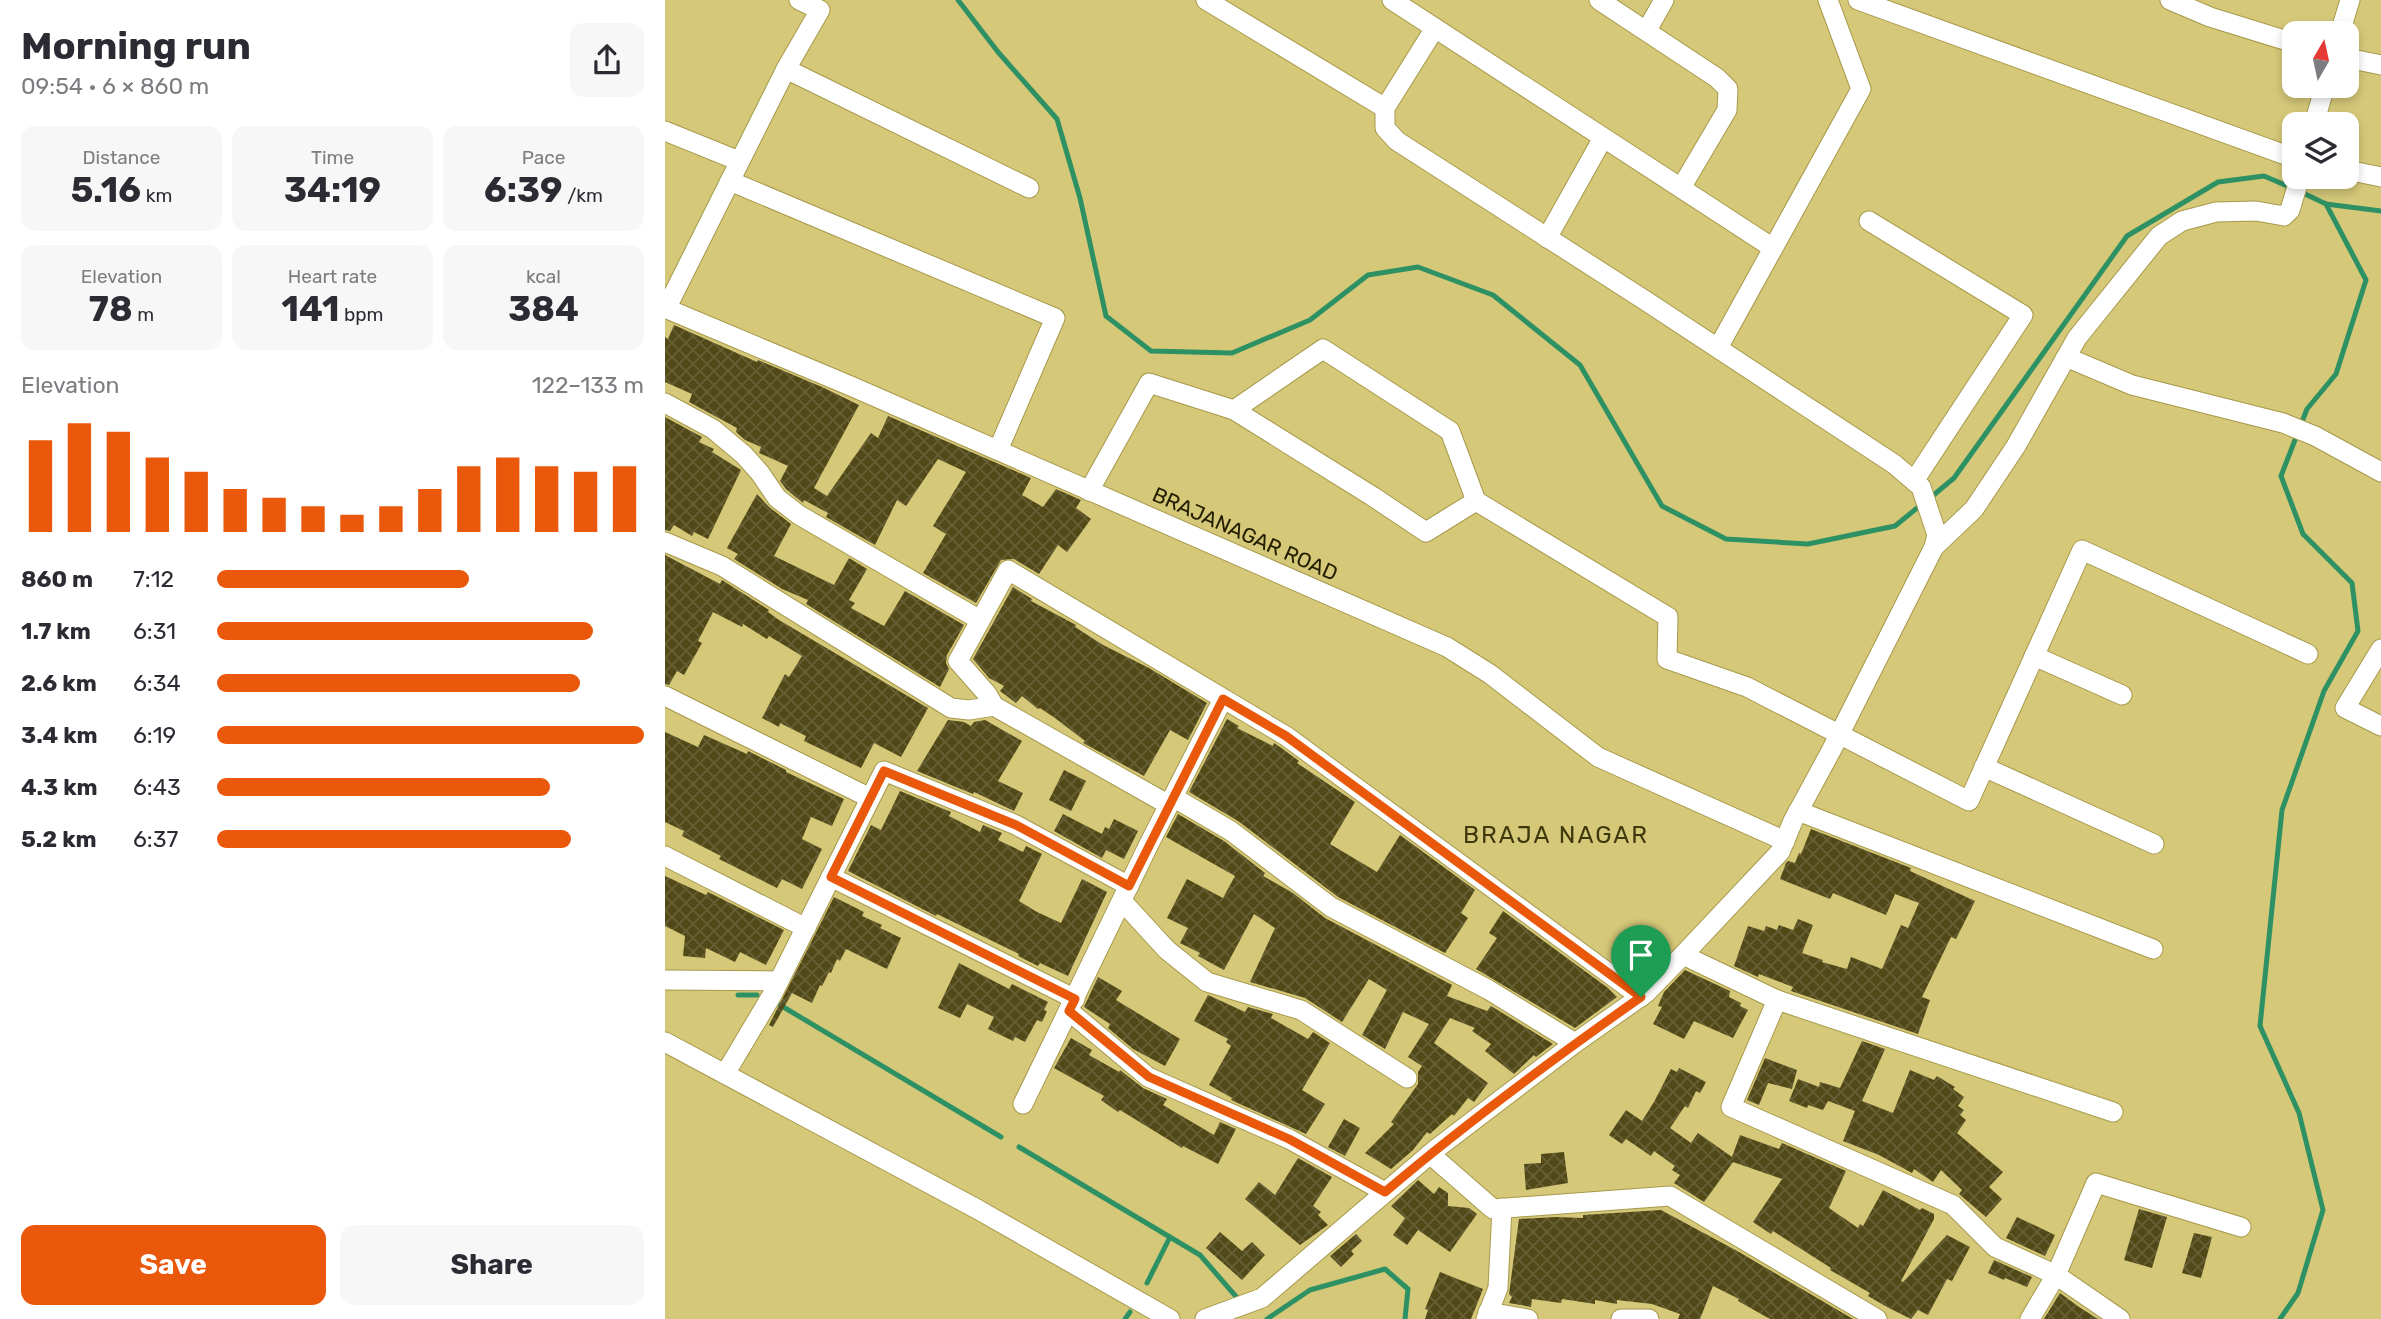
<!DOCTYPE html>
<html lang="en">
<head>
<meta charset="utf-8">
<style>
	:root { --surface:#fff; --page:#f7f7f7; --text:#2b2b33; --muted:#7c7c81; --accent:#ea580c }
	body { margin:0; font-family:Rubik,sans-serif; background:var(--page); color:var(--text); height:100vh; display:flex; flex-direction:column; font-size:26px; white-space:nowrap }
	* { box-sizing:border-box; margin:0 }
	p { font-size:23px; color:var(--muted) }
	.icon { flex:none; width:38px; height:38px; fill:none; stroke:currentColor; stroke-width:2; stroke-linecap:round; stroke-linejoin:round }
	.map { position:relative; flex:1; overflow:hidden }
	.drawer { display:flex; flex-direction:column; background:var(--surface); width:665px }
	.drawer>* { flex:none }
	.needle { width:46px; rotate:9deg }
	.controls { position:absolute; left:1617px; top:21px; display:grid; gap:14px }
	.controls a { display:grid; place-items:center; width:77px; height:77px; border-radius:14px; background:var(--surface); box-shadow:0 4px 10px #0003; font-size:35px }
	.pin { position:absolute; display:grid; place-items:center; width:60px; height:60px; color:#fff; margin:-72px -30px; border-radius:50% 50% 50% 0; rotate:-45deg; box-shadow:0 0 7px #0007 }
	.pin .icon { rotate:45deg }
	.round { display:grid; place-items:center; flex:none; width:74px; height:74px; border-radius:14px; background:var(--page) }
	.overview { display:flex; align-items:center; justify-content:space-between; height:119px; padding:0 21px }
	h1 { font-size:38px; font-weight:700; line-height:52px }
	.metrics { display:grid; grid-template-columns:repeat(3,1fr); gap:10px; height:119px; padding:7px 21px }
	.metrics div { display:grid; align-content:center; border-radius:14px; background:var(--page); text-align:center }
	.metrics b { font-size:35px; font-weight:700 }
	.metrics small { font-size:19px; font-weight:400 }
	.metrics p { font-size:19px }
	.chart { height:196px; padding:14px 21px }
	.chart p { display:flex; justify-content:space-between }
	.chart svg { width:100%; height:126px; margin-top:7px; stroke:var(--accent); stroke-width:6 }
	.action { display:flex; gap:14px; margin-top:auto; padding:14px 21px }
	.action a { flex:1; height:80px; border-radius:14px; background:var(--accent); color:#fff; font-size:28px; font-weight:700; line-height:80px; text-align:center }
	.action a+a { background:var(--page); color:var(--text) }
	ul { padding:0 21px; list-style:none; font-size:23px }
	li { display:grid; grid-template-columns:112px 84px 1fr; align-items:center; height:52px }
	li i { height:18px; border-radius:9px; background:var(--accent) }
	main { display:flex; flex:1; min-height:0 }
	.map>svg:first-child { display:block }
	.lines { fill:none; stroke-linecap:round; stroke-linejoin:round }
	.stream { stroke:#2e9164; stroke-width:5 }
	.building { fill:url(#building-cross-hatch) }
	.street-casing { stroke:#a7994b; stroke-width:21 }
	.street { stroke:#fff; stroke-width:19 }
	.route-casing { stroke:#fff; stroke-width:14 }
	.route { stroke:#ea580c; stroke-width:9 }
	.labels { text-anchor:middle; stroke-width:7; stroke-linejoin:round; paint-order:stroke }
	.street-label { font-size:21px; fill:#241e00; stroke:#d5c879 }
	.quarter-label { font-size:24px; letter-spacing:2px; fill:#3f380d; stroke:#d5c879 }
</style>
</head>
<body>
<main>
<section class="drawer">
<div class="overview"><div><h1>Morning run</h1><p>09:54 · 6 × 860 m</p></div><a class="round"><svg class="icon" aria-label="share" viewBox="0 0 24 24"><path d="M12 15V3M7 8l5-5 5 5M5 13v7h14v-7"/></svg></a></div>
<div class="metrics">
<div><p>Distance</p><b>5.16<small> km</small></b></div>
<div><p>Time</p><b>34:19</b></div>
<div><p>Pace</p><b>6:39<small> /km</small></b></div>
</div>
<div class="metrics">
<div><p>Elevation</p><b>78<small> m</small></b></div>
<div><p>Heart rate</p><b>141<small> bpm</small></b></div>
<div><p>kcal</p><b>384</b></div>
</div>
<div class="chart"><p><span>Elevation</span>122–133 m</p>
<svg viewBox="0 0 160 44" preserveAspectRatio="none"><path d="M5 44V12M15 44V6M25 44V9M35 44V18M45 44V23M55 44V29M65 44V32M75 44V35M85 44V38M95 44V35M105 44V29M115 44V21M125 44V18M135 44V21M145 44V23M155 44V21"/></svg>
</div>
<ul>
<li><b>860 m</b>7:12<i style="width:59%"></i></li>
<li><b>1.7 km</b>6:31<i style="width:88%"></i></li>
<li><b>2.6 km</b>6:34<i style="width:85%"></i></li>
<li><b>3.4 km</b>6:19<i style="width:100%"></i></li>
<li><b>4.3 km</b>6:43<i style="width:78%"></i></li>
<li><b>5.2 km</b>6:37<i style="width:83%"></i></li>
</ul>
<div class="action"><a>Save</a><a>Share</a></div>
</section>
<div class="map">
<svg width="1716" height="1319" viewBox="0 0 1716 1319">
	<defs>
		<pattern id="building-cross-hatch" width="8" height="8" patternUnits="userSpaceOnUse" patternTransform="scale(1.75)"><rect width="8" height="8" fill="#514917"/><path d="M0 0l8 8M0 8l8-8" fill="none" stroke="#676036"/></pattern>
	</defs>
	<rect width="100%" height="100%" fill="#d5c879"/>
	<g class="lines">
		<!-- stream -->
		<g class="stream">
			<polyline points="293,0 333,52 392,119 415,198 441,316 486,351 567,353 645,320 703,275 753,267 828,295 915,365 997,506 1061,539 1143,544 1230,526 1257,504"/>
			<polyline points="1661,204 1716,211"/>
			<polyline points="1265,498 1289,478 1462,236 1553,182 1599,176 1627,188"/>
			<polyline points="73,995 92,995"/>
			<polyline points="115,1005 336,1137"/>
			<polyline points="354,1147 535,1255 574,1300"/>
			<polyline points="482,1283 505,1237"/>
			<polyline points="460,1319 465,1312"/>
			<polyline points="602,1319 645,1290 720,1269 743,1289 740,1319"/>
			<polyline points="1615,1319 1633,1293 1658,1210 1634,1113 1595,1026 1617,810 1659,691 1693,631 1687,583 1638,534 1616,476 1642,409 1671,374 1701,280 1661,204 1636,192"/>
		</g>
	</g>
	<!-- building -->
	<g class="building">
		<polygon points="9,325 92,362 93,360 157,387 194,405 149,488 162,496 206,433 213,438 223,416 366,478 357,495 378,507 391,489 416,500 411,508 426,519 402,552 393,545 374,574 349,559 336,560 311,603 258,573 281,534 268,526 301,472 273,459 241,506 232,500 210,545 161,517 163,513 139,500 138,503 121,489 115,481 123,466 94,453 96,447 80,440 71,432 72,428 24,402 27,394 0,382 0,337 3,339"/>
		<polygon points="0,417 37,437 34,442 49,449 47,452 76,470 43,539 29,532 27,536 9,525 5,531 0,530"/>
		<polygon points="92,494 104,507 126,524 109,556 169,585 184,558 202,569 184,600 190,603 186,608 219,626 240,591 299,625 282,655 281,663 284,669 275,687 141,604 143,600 117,589 69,559 73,554 62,548"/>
		<polygon points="0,555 55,584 57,580 104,610 103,612 114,620 263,708 236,757 209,743 196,768 139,741 141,736 115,723 114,727 97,718 120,674 124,677 137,656 104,636 102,639 78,624 77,627 48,612 33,641 37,643 19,675 12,671 4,685 0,684"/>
		<polygon points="348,587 367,599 366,601 411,625 410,627 438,645 484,668 542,703 523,740 505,730 479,776 418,743 420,741 390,718 375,708 373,709 357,696 351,703 335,691 339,686 324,678 308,659"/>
		<polygon points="562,719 574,726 572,728 608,746 609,743 615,747 634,761 632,763 690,802 665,844 712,872 735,835 810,890 796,913 803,918 780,953 673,897 573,821 524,792"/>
		<polygon points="283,720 299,722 306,726 309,722 320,720 357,741 333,781 358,793 349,811 309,792 308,794 252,771"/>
		<polygon points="0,732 33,747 39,735 82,754 83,751 121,770 121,772 179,799 167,826 146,817 137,839 157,849 137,889 117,879 112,888 54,859 56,856 17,836 19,831 0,822"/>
		<polygon points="399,770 421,781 406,811 384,800"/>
		<polygon points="235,791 286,812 284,816 315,832 318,825 337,833 333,840 358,852 361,846 377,854 354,901 372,912 396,923 417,879 442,892 403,976 375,963 373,966 353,956 354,954 272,914 271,916 183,871 206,825 216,830"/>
		<polygon points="398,814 437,834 440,827 444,829 449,819 473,831 459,859 441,850 437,858 389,831"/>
		<polygon points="513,814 559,841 600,873 598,876 628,893 660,918 787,985 782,996 822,1011 826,1006 888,1044 871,1057 869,1055 849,1074 820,1051 826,1044 807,1031 810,1028 785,1018 769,1043 823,1083 809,1102 803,1098 789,1116 787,1114 765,1134 762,1132 748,1150 726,1169 700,1153 729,1124 726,1122 753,1084 753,1072 757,1066 743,1057 764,1024 738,1012 720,1049 697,1035 722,990 704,979 677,1022 640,998 585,982 610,928 589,914 559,970 533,956 535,953 515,943 523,928 502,918 522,879 558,898 570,876 501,837"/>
		<polygon points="1146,829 1246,868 1245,871 1310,901 1291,939 1286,937 1257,997 1265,1000 1253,1034 1126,991 1128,987 1094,974 1093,977 1069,966 1083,926 1099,931 1101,926 1112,930 1114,925 1128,930 1133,919 1148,925 1137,953 1158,960 1157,962 1182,969 1186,957 1217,969 1236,925 1243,928 1254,903 1230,894 1221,915 1168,893 1165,899 1115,879 1121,863 1123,861 1130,863 1134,853 1136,854"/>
		<polygon points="0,876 41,895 43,892 119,930 101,965 75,952 70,962 41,948 40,958 18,956 20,936 0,926"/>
		<polygon points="169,897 199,912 197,916 217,925 215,928 236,938 222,969 181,949 175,961 172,959 166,973 164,972 157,986 155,985 147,1003 127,993 108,1027 104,1025"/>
		<polygon points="838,911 943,988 952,997 910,1028 811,969 832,938 824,933"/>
		<polygon points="294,963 344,989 347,984 383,1002 379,1010 382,1011 377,1022 372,1020 360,1042 350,1037 348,1041 323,1029 329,1017 302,1004 295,1018 273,1008"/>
		<polygon points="1020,970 1065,991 1064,997 1076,1003 1075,1006 1083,1010 1068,1038 1029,1021 1019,1039 988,1024 997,1007 993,1006 999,992"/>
		<polygon points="433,977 457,991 451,1000 515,1039 500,1066 468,1049 443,1028 445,1024 419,1007"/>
		<polygon points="543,995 580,1012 583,1007 608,1014 606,1018 643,1039 648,1032 665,1043 637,1090 660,1104 641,1134 566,1100 567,1098 544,1085 566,1046 561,1042 563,1039 529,1021"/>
		<polygon points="406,1038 427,1050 424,1055 454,1072 455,1070 478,1088 502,1099 498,1105 549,1135 555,1122 571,1129 553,1164 518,1146 517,1148 455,1110 453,1112 436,1100 439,1096 389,1068"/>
		<polygon points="1197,1041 1220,1049 1197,1101 1228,1113 1245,1070 1269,1080 1272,1076 1290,1087 1288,1089 1299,1097 1293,1106 1299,1110 1295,1115 1301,1120 1292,1133 1338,1172 1324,1187 1337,1199 1321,1217 1294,1194 1297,1190 1276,1170 1268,1182 1249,1169 1247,1173 1214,1155 1178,1141 1190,1111 1163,1101 1158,1110 1143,1105 1142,1108 1124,1101 1133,1079 1154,1087 1155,1082 1175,1088"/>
		<polygon points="1100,1058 1132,1070 1127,1089 1103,1083 1094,1105 1082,1100"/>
		<polygon points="1014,1068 1041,1082 1035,1093 1031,1091 1023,1108 1020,1106 1005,1128 1026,1143 1033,1133 1067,1157 1075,1135 1114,1149 1117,1143 1181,1171 1164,1208 1193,1228 1195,1224 1198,1226 1218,1190 1255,1210 1257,1208 1269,1214 1269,1219 1236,1281 1238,1282 1282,1235 1305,1247 1287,1281 1282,1279 1263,1315 1253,1310 1246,1319 1222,1307 1203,1296 1205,1293 1165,1270 1166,1268 1108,1231 1106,1234 1088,1222 1117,1179 1068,1162 1039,1202 1009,1183 1015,1175 1007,1170 1010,1166 989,1151 986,1156 961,1139 957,1144 944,1135 961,1110 977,1121 989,1102 1006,1069 1012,1072"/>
		<polygon points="679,1119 695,1128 680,1156 663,1147"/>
		<polygon points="899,1152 903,1183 861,1190 859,1164 876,1163 876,1154"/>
		<polygon points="633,1158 667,1177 648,1206 656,1212 653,1215 663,1225 635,1245 580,1199 594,1182 610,1195"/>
		<polygon points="753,1180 769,1194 774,1187 783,1193 783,1206 804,1208 812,1214 785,1252 753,1230 742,1245 728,1235 740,1218 726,1206"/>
		<polygon points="1474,1209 1502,1217 1487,1268 1459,1260"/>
		<polygon points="996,1210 1074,1252 1188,1319 1105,1319 1073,1301 1074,1299 1048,1286 1035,1319 1013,1319 1015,1314 987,1304 952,1300 952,1304 930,1300 930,1304 897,1299 896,1303 867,1299 866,1307 844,1303 847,1297 844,1294 854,1219 891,1217 918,1218 918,1215"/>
		<polygon points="1352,1217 1390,1235 1380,1256 1341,1238"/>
		<polygon points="555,1232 577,1251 587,1242 600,1255 577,1280 541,1248"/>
		<polygon points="1529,1233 1547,1237 1536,1278 1517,1273"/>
		<polygon points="691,1234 697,1241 686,1251 689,1254 676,1267 665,1256"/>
		<polygon points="1329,1260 1367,1277 1362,1287 1340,1278 1339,1280 1323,1273"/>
		<polygon points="775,1272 818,1289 806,1319 760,1319 763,1310 760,1309"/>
		<polygon points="1395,1293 1414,1307 1433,1319 1379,1319"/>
	</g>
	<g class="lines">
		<!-- street casing -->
		<g class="street-casing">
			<g id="street">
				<polyline points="541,0 720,108"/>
				<polyline points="727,0 1108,248"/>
				<polyline points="934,0 1052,78 1063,89 1062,110 1016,188"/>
				<polyline points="1193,0 1629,158"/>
				<polyline points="1505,0 1545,17 1629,43"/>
				<polyline points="770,28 720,108 720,128 732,141 981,301 1229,464 1256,487 1272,535 1269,547"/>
				<polyline points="982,30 999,0"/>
				<polyline points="1675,33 1685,0"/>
				<polyline points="1682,58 1716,65"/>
				<polyline points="121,69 364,188"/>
				<polyline points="1649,124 1660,86"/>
				<polyline points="0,131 74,161"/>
				<polyline points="1682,170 1716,177"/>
				<polyline points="65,181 390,318 333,450"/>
				<polyline points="1204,221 1358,315 1249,481"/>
				<polyline points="882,238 938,138"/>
				<polyline points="0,308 188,387 782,647 825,674 933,757 1120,841"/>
				<polyline points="1,309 121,69 155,10 134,0"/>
				<polyline points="1053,348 1196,89 1163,0"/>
				<polyline points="1401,357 1467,385 1618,423 1650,436 1716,472"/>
				<polyline points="0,403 48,429 79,455 95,473 112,498 134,515 315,620"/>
				<polyline points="569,410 658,349 785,431 811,501 1003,617 1002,659 1082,687 1304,801 1417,550 1643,654"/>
				<polyline points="424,491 484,383 569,410 707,496 761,532 811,501"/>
				<polyline points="0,542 57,566 286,708 304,710 329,706"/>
				<polyline points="1716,649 1680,708 1716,726"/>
				<polyline points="1369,656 1457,695"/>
				<polyline points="0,696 205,798"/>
				<polyline points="1319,767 1489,844"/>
				<polyline points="508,797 566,831 666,907 824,990 910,1043"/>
				<polyline points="504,805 329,706 322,694 293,661 343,570 621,736 976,997"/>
				<polyline points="1133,811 1488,949"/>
				<polyline points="0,856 141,928"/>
				<polyline points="166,877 410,999"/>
				<polyline points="457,901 502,950 542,982 636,1010 742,1078"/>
				<polyline points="1018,955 1112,1000 1448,1112"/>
				<polyline points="0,980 114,981"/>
				<polyline points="1112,1000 1066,1107 1288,1205 1330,1247 1391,1275 1455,1319"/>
				<polyline points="404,1011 483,1077 624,1139 720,1192"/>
				<polyline points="0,1042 312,1209 505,1319"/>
				<polyline points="60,1074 107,995 219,771 351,825 464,886"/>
				<polyline points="358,1104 484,844 558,699"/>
				<polyline points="765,1154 828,1209 1005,1196 1212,1319"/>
				<polyline points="823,1312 863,1319"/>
				<polyline points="540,1319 597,1298 771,1149 910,1043 981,993 1018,955 1115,852 1128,821 1167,749 1269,547 1309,509 1351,446 1412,338 1494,236 1517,221 1551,212 1591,211 1619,216 1625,210 1635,177"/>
				<polyline points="821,1319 833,1288 837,1208"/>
				<polyline points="956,1319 984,1319"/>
				<polyline points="1365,1319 1391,1275 1431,1183 1576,1227"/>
			</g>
		</g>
		<!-- street -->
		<use href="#street" class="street"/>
	</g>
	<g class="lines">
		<!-- route casing -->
		<g class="route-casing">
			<path id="route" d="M558,699L621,736L976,997C888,1059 802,1122 720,1192L624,1139L484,1077L404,1011L410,999L166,877L219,771L351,825L464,886Z"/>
		</g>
		<!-- route -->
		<use href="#route" class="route"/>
	</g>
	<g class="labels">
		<!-- street labels -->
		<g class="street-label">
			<text transform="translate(580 534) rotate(24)" y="7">BRAJANAGAR ROAD</text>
		</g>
		<!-- quarter labels -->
		<g class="quarter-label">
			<text x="891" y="843">BRAJA NAGAR</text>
		</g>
	</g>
</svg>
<div class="controls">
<a><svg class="needle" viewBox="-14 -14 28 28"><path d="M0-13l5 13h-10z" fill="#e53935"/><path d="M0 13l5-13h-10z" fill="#7c7c81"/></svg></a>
<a><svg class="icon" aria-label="layers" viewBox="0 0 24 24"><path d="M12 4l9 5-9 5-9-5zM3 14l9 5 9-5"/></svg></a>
</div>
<div class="pin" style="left:976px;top:997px;background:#1e9e55"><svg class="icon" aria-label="arrive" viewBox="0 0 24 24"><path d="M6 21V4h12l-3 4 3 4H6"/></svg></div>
</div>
</main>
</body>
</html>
